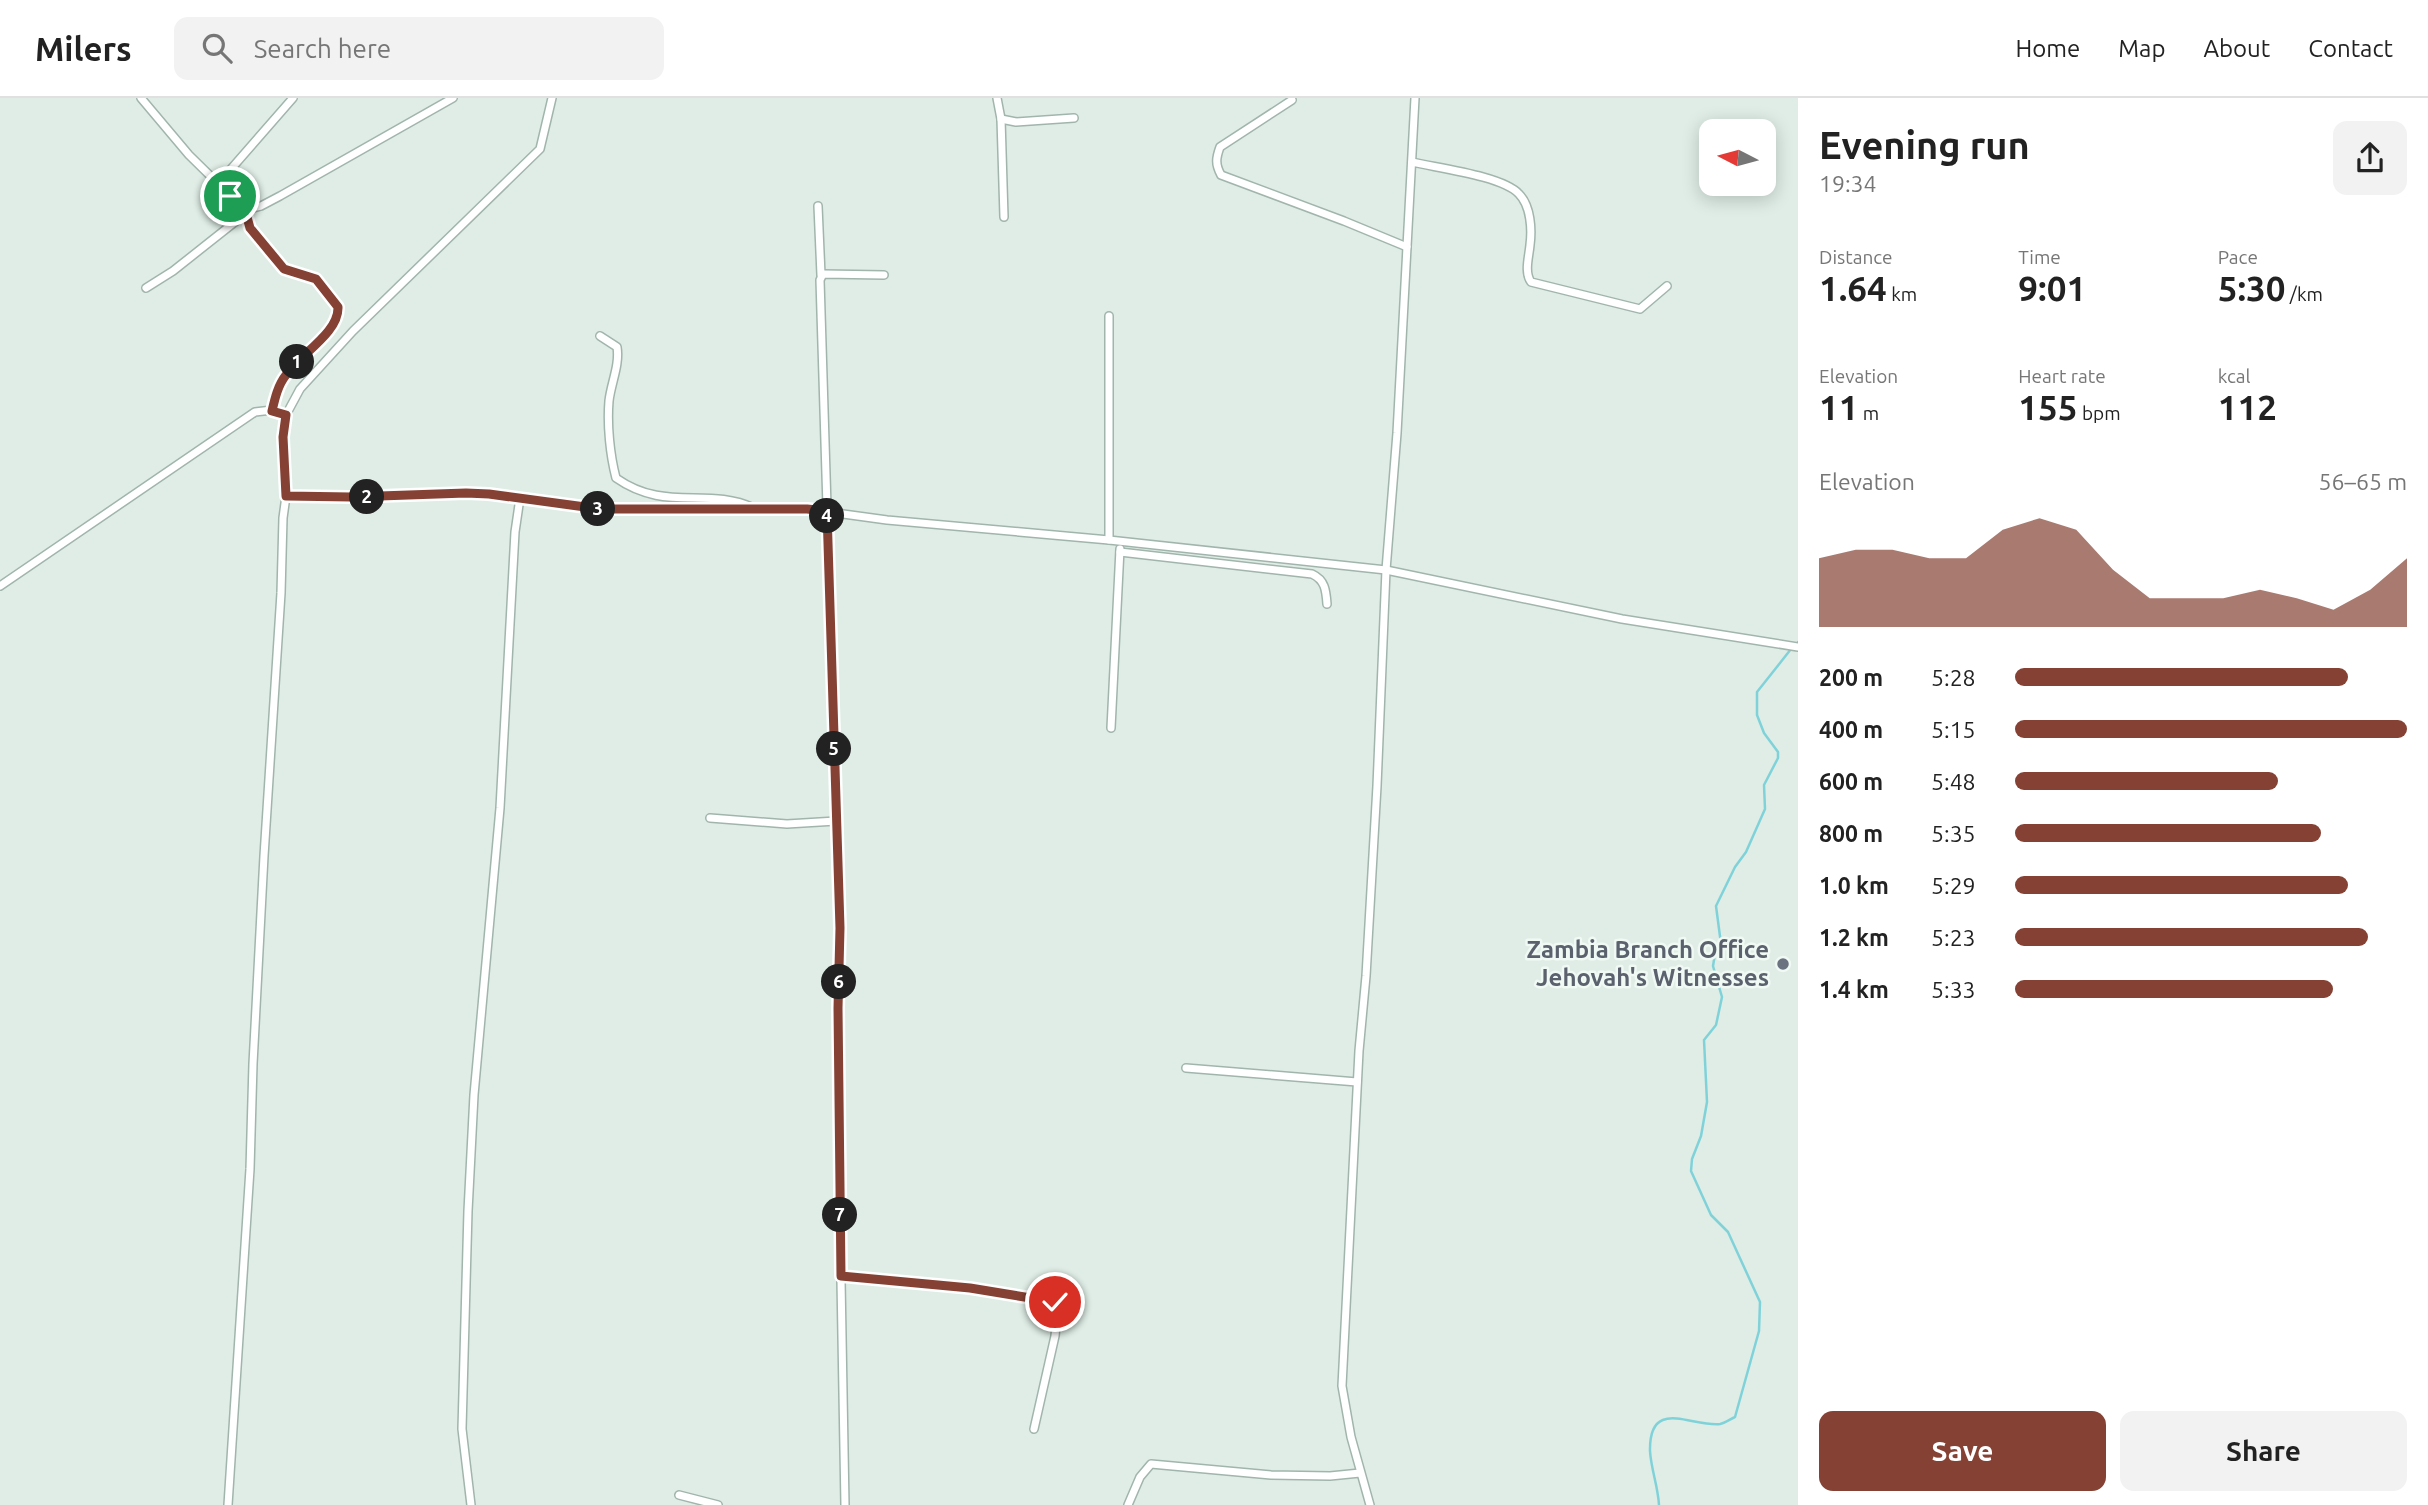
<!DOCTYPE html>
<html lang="en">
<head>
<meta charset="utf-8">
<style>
	:root { --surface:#fff; --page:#f2f2f2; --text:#222; --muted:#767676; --line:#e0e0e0; --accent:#854234 }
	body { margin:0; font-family:Ubuntu,sans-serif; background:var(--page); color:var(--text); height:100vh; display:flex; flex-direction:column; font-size:26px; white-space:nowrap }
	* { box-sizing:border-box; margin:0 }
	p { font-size:23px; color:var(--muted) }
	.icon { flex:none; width:38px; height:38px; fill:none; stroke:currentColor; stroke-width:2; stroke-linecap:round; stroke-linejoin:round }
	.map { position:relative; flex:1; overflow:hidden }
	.details { display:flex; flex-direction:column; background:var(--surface); width:630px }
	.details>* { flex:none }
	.needle { width:46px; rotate:276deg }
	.buttons { position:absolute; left:1699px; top:21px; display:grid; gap:14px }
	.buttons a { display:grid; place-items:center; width:77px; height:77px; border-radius:14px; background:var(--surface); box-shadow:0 4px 18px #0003; font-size:35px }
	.pin { position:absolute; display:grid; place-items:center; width:60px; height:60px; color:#fff; margin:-30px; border:4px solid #fff; border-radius:50%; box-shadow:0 2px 7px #0007 }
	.km { position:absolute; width:35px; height:35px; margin:-18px; border-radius:50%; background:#222; color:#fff; font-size:19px; line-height:35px; text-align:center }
	.round { display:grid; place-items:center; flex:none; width:74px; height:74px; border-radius:14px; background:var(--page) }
	.headline { display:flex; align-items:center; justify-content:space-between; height:119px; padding:0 21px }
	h1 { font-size:38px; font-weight:700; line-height:52px }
	.metrics { display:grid; grid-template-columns:repeat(3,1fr); gap:10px; height:119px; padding:7px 21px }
	.metrics div { display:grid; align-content:center }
	.metrics b { font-size:35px; font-weight:700 }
	.metrics small { font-size:19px; font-weight:400 }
	.metrics p { font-size:19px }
	.chart { height:196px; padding:14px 21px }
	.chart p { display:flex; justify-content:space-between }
	.chart svg { width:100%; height:126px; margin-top:7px; fill:var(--accent); opacity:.7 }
	.cta { display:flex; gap:14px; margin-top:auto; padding:14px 21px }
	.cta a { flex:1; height:80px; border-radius:14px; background:var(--accent); color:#fff; font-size:28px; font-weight:700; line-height:80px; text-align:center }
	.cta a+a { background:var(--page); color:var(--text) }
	ul { padding:0 21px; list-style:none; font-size:23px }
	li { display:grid; grid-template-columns:112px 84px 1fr; align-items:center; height:52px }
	li i { height:18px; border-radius:9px; background:var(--accent) }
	header { display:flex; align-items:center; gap:42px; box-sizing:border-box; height:98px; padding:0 35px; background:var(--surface); border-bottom:2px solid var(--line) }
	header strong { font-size:33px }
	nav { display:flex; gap:38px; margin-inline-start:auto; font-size:24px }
	.search { width:490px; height:63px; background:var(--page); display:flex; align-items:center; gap:18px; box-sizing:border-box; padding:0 24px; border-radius:14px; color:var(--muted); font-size:26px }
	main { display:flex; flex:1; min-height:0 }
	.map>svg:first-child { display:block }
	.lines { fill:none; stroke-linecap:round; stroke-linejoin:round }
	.stream { stroke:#80d2d9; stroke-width:2.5 }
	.street-casing { stroke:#a1b5ad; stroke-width:10 }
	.street { stroke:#fff; stroke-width:7 }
	.route-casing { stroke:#fff; stroke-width:14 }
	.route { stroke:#854234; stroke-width:9 }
	.worship-dot { fill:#6b7280; stroke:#f0f9f4; stroke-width:2.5 }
	.labels { text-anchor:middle; stroke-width:5; stroke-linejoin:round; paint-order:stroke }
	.worship-label { font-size:24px; font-weight:bold; fill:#5b616d; stroke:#f0f9f4; text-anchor:end }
</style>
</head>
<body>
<header>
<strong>Milers</strong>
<div class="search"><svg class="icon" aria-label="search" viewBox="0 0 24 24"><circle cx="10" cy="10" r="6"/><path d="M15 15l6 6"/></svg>Search here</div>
<nav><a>Home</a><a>Map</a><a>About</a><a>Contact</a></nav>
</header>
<main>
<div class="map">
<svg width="1798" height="1407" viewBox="0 0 1798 1407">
	<rect width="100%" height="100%" fill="#dfede6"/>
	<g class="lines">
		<!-- stream -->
		<g class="stream">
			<polyline points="1798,545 1798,544"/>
			<path d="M1659,1407C1658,1388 1651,1371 1650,1353C1649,1299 1691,1329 1720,1326C1725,1325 1730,1321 1735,1319L1759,1233L1760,1204L1728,1134L1711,1117L1691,1073L1692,1061L1701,1038L1707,1004L1704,942L1716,927L1722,899L1713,868L1715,856L1721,846L1716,808L1735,769L1746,754L1765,711L1764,687L1778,660V654L1764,635L1757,617V594L1791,551"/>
		</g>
		<!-- street casing -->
		<g class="street-casing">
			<g id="street">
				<path d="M141,0L189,57L245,112L250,130L284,171L316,181L338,209C339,235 300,256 286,277C279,287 275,300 272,312"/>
				<polyline points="997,0 1001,21 1004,119"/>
				<path d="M1292,2L1220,49C1216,60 1215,66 1221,77L1344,123L1407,149"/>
				<polyline points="1001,21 1016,24 1074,20"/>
				<path d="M1412,64C1437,70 1503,78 1519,96C1531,108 1532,132 1530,147C1529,159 1524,174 1531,184L1640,211L1667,188"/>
				<polyline points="217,87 293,0"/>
				<polyline points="818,108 821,177"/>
				<polyline points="245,112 261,108 280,98 453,0"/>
				<polyline points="146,190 173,173 245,116"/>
				<polyline points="1109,218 1109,442"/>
				<path d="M600,238L617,249C620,267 611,285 609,303C607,327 610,357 616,380C666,415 707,388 754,410"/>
				<polyline points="286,398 351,399 466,395 489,396 600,411 807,411 887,422 1109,442 1386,472 1622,521 1798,549"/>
				<path d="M1120,454L1312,476C1325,482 1326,492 1327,506"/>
				<polyline points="0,488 255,314 272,312 286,317"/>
				<polyline points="1111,630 1120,451"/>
				<polyline points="710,720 787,726 836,723"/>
				<polyline points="1186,970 1357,984"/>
				<polyline points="841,1178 970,1190 1040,1201 1058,1207 1055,1238 1034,1331"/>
				<polyline points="679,1397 718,1407"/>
				<polyline points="228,1407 250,1071 253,966 264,758 281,495 283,420 286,398 283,339 286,317 300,291 353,233 540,51 552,0"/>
				<polyline points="471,1407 462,1331 468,1113 474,997 500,710 515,434 520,400"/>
				<polyline points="845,1407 840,1126 840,830 820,182 823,176 884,177"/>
				<polyline points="1128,1407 1140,1379 1151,1366 1271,1377 1330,1378 1360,1375"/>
				<polyline points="1370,1407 1351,1339 1342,1288 1359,953 1366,878 1377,688 1386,472 1397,335 1415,0"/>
			</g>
		</g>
		<!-- street -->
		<use href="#street" class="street"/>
	</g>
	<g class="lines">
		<!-- route casing -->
		<g class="route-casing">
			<path id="route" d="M230,98L245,112L250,130L284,171L316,181L338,209C339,235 300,256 286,277C278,287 275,300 272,313L286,317L283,339L286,398L351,399L466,395L489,396L600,411H807L827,413L840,830L838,910L841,1178L970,1190L1055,1204"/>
		</g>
		<!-- route -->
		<use href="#route" class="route"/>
	</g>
	<!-- markers -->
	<circle class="worship-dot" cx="1783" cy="866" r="7"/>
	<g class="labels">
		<!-- worship labels -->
		<g class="worship-label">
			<text x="1769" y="860">Zambia Branch Office<tspan x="1769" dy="28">Jehovah's Witnesses</tspan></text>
		</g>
	</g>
</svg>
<div class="buttons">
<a><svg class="needle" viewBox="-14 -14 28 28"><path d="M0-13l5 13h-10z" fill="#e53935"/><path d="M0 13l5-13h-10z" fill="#767676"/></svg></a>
</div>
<div class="pin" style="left:230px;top:98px;background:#1e9e55"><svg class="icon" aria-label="arrive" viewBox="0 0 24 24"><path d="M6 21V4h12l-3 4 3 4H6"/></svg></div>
<div class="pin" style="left:1055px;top:1204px;background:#d93025"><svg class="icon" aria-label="check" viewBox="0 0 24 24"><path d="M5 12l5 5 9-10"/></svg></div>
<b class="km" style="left:297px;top:264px">1</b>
<b class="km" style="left:367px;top:399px">2</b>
<b class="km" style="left:598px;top:411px">3</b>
<b class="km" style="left:827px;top:418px">4</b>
<b class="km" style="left:834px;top:651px">5</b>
<b class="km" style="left:839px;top:884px">6</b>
<b class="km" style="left:840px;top:1117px">7</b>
</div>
<section class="details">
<div class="headline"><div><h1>Evening run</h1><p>19:34</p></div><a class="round"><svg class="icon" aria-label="share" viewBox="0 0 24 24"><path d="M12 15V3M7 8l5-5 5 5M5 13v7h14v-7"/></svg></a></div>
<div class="metrics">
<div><p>Distance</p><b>1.64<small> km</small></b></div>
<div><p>Time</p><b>9:01</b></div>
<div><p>Pace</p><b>5:30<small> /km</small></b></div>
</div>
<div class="metrics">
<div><p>Elevation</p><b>11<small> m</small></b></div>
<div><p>Heart rate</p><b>155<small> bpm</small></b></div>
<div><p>kcal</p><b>112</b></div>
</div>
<div class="chart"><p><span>Elevation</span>56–65 m</p>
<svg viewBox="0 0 160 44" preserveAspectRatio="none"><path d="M0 44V20L10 17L20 17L30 20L40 20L50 10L60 6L70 10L80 24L90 34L100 34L110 34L120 31L130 34L140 38L150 31L160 20V44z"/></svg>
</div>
<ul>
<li><b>200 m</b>5:28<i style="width:85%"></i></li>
<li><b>400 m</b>5:15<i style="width:100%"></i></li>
<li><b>600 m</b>5:48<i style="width:67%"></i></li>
<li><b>800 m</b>5:35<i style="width:78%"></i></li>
<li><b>1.0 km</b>5:29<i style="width:85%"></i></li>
<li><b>1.2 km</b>5:23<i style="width:90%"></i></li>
<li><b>1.4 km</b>5:33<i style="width:81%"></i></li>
</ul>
<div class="cta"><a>Save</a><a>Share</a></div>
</section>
</main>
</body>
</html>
